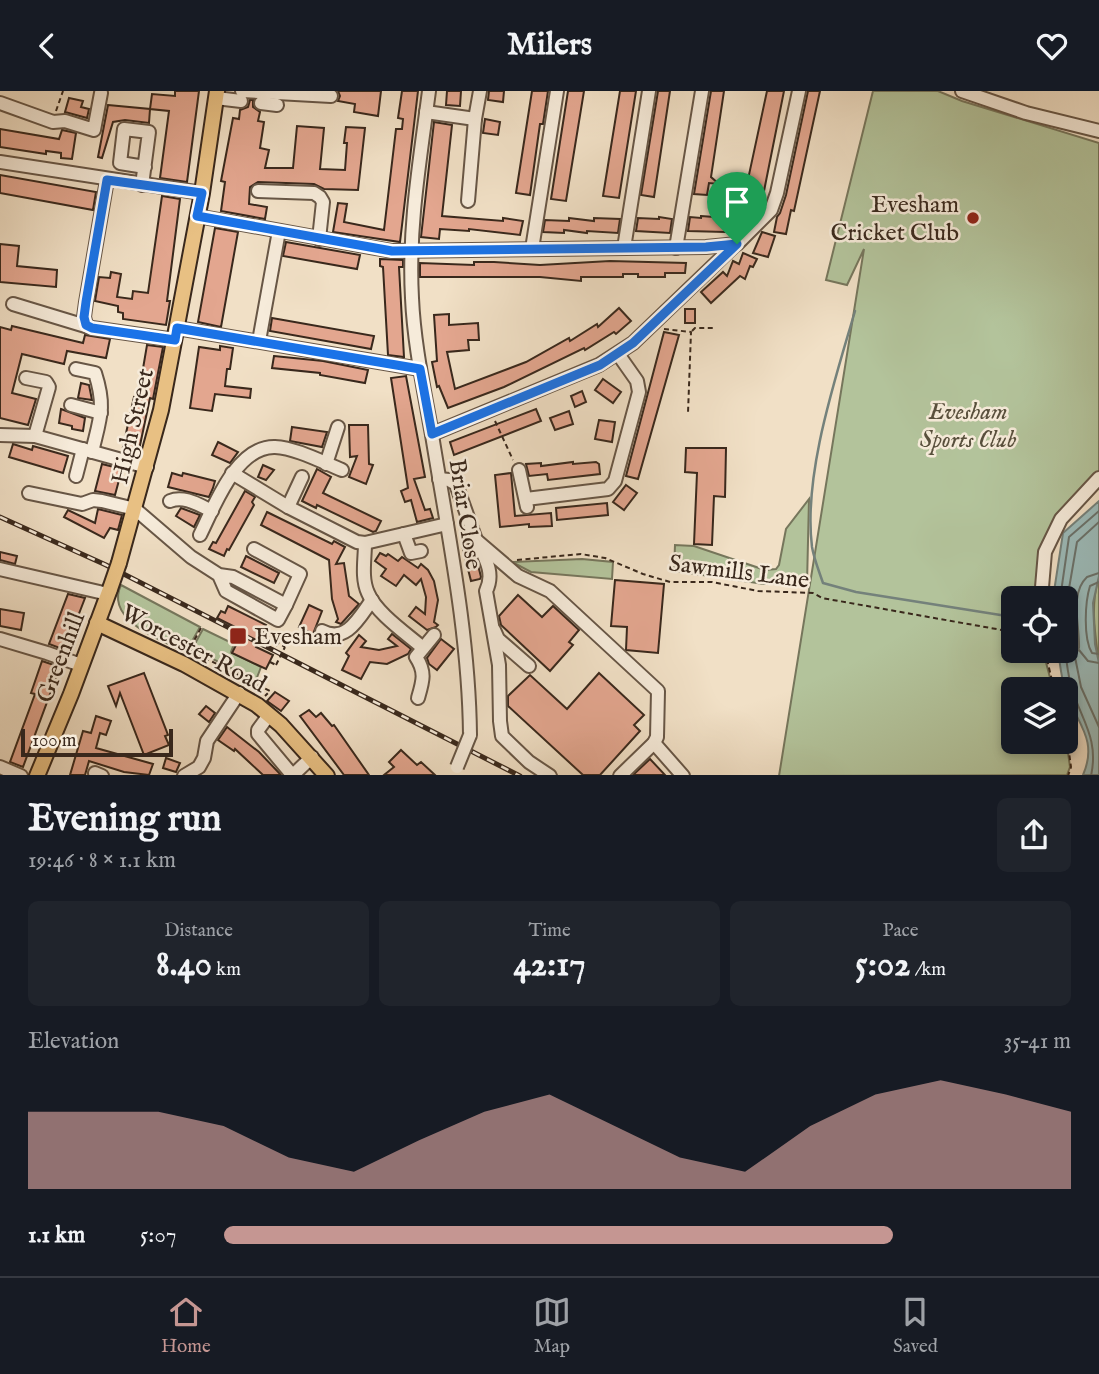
<!DOCTYPE html>
<html lang="en">
<head>
<meta charset="utf-8">
<style>
	:root { --surface:#171b24; --page:#20242c; --text:#f1f3f6; --muted:#9ea1a6; --line:#363941; --accent:#c59692 }
	body { margin:0; font-family:"IM FELL English",serif; background:var(--page); color:var(--text); height:100vh; display:flex; flex-direction:column; font-size:26px; white-space:nowrap }
	* { box-sizing:border-box; margin:0 }
	p { font-size:23px; color:var(--muted) }
	.icon { flex:none; width:38px; height:38px; fill:none; stroke:currentColor; stroke-width:2; stroke-linecap:round; stroke-linejoin:round }
	.map { position:relative; height:684px; overflow:hidden }
	.drawer { display:flex; flex-direction:column; background:var(--surface); flex:1 }
	.drawer>* { flex:none }
	.fabs { position:absolute; left:1001px; top:495px; display:grid; gap:14px }
	.fabs a { display:grid; place-items:center; width:77px; height:77px; border-radius:10px; background:var(--surface); box-shadow:0 4px 10px #0003; font-size:35px }
	.scale { position:absolute; left:21px; bottom:18px; width:152px; box-sizing:border-box; padding-left:7px; border:4px solid #39281c; border-top:0; font-size:19px; line-height:24px; white-space:nowrap; color:#39281c; -webkit-text-stroke:5px #f6ebda; paint-order:stroke }
	.pin { position:absolute; display:grid; place-items:center; width:60px; height:60px; color:#fff; margin:-72px -30px; border-radius:50% 50% 50% 0; rotate:-45deg; box-shadow:0 0 7px #0007 }
	.pin .icon { rotate:45deg }
	.round { display:grid; place-items:center; flex:none; width:74px; height:74px; border-radius:10px; background:var(--page) }
	.headline { display:flex; align-items:center; justify-content:space-between; height:119px; padding:0 28px }
	h1 { font-size:38px; font-weight:700; line-height:52px }
	.stats { display:grid; grid-template-columns:repeat(3,1fr); gap:10px; height:119px; padding:7px 28px }
	.stats div { display:grid; align-content:center; border-radius:10px; background:var(--page); text-align:center }
	.stats b { font-size:35px; font-weight:700 }
	.stats small { font-size:19px; font-weight:400 }
	.stats p { font-size:19px }
	.chart { height:196px; padding:14px 28px }
	.chart p { display:flex; justify-content:space-between }
	.chart svg { width:100%; height:126px; margin-top:7px; fill:var(--accent); opacity:.7 }
	ul { padding:0 28px; list-style:none; font-size:23px }
	li { display:grid; grid-template-columns:112px 84px 1fr; align-items:center; height:52px }
	li i { height:18px; border-radius:9px; background:var(--accent) }
	header { display:flex; justify-content:space-between; align-items:center; height:91px; padding:0 28px; background:var(--surface); font-size:32px; font-weight:700 }
	.tab-bar { display:flex; justify-content:space-around; align-items:center; height:98px; border-top:2px solid var(--line); background:var(--surface); font-size:19px; color:var(--muted) }
	.tab-bar a { display:grid; justify-items:center; gap:4px }
	.tab-bar .active { color:var(--accent) }
	.map>svg:first-child { display:block }
	.green { fill:#b3c39b; stroke:#76765c; stroke-width:2 }
	.water { fill:#9cbcbb; stroke:#74817b; stroke-width:2 }
	.lines { fill:none; stroke-linecap:round; stroke-linejoin:round }
	.shore { stroke:#6a726c; stroke-width:2 }
	.stream { stroke:#74817b; stroke-width:2.5 }
	.building { fill:#e3a68f; stroke:#39281c; stroke-width:2 }
	.minor-casing { stroke:#675646; stroke-width:16 }
	.major-casing { stroke:#39281c; stroke-width:18 }
	.path { stroke:#39281c; stroke-width:2; stroke-dasharray:5 3.5; stroke-linecap:butt }
	.minor { stroke:#f6ebda; stroke-width:12 }
	.major { stroke:#e8c083; stroke-width:14 }
	.rail-casing { stroke:#39281c; stroke-width:5 }
	.rail { stroke:#f6ebda; stroke-width:2.5; stroke-dasharray:8; stroke-linecap:butt }
	.minor-bridge-casing { stroke:#675646; stroke-width:16; stroke-linecap:butt }
	.major-bridge-casing { stroke:#39281c; stroke-width:18; stroke-linecap:butt }
	.path-bridge { stroke:#39281c; stroke-width:2; stroke-dasharray:5 3.5; stroke-linecap:butt }
	.minor-bridge { stroke:#f6ebda; stroke-width:12 }
	.major-bridge { stroke:#e8c083; stroke-width:14 }
	.route-casing { stroke:#fff; stroke-width:14 }
	.route { stroke:#1a73e8; stroke-width:9 }
	.poi-dot { fill:#8f2418; stroke:#f6ebda; stroke-width:2.5 }
	.labels { text-anchor:middle; stroke-width:5; stroke-linejoin:round; paint-order:stroke }
	.poi-label { font-size:24px; fill:#39281c; stroke:#f6ebda; text-anchor:end }
	.park-label { font-size:24px; font-style:italic; fill:#584f3c; stroke:#f6ebda }
	.street-label { font-size:24px; fill:#39281c; stroke:#f6ebda }
</style>
</head>
<body>
<header><svg class="icon" aria-label="back" viewBox="0 0 24 24"><path d="M15 5l-7 7 7 7"/></svg>Milers<svg class="icon" aria-label="heart" viewBox="0 0 24 24"><path d="M12 20l-8-8c-3-5 5-10 8-4 3-6 11-1 8 4z"/></svg></header>
<div class="map">
<svg width="1099" height="685" viewBox="0 0 1099 685">
	<rect width="100%" height="100%" fill="#f1e0c6"/>
	<filter id="stains"><feTurbulence type="fractalNoise" baseFrequency=".00286" numOctaves="4"/><feColorMatrix values="0 0 0 0 .2 0 0 0 0 .09 0 0 0 0 .02 0 0 0 .5 -.17"/></filter>
	<radialGradient id="worn" r=".72"><stop offset=".6" stop-color="#630" stop-opacity="0"/><stop offset="1" stop-color="#630" stop-opacity=".3"/></radialGradient>
	<!-- green -->
	<g class="green">
		<polygon points="873,0 938,0 962,10 1099,52 1099,381 1060,426 1039,507 1013,508 1013,560 1043,560 1053,598 1013,598 1013,651 1066,651 1066,647 1070,676 1067,684 779,685 864,158 847,194 826,189"/>
		<polygon points="809,408 807,493 764,493 674,480 675,454 694,455 765,479 776,478 779,474 786,438"/>
		<polygon points="582,468 613,471 612,488 531,481 512,471"/>
		<path d="M1099,485V572C1095,542 1090,515 1099,485Z"/>
		<path d="M121,494L200,536L186,561C162,550 104,529 121,494Z"/>
		<polygon points="203,538 234,553 231,561 261,576 256,589 192,558"/>
	</g>
	<!-- water -->
	<path class="water" d="M1099,410V485L1093,512L1095,553L1099,572V684H1083C1099,647 1075,631 1065,598C1061,586 1060,572 1058,560H1066V508L1053,507L1063,442Z"/>
	<g class="lines">
		<!-- shore -->
		<g class="shore">
			<path d="M1099,491L1090,495C1085,511 1083,547 1092,562L1099,563"/>
			<polyline points="1060,508 1069,446 1099,420"/>
			<polyline points="1066,515 1077,451 1099,431"/>
			<path d="M1066,547L1074,557H1079C1080,535 1069,503 1087,486L1099,482"/>
			<path d="M1065,560C1067,572 1068,586 1072,598C1082,630 1099,648 1091,685"/>
			<polyline points="1099,572 1088,570 1079,559 1074,561 1081,596 1099,636"/>
		</g>
		<!-- stream -->
		<path class="stream" d="M855,220C835,289 803,384 812,456C814,468 819,480 823,492L856,501L1013,526"/>
	</g>
	<!-- building -->
	<g class="building">
		<polygon points="175,0 199,0 187,91 160,87 169,20 150,18 152,3 175,5"/>
		<polygon points="338,0 381,0 378,25 354,21 355,13 338,10 340,5"/>
		<polygon points="402,0 418,0 400,151 333,141 338,112 347,113 344,131 384,139 396,38 402,38 403,28 398,27"/>
		<polygon points="447,0 461,0 460,15 446,14"/>
		<polygon points="489,0 504,0 503,11 488,9"/>
		<polygon points="532,0 548,0 543,33 540,33 530,104 516,102"/>
		<polygon points="568,0 584,0 566,110 551,108"/>
		<polygon points="620,0 636,0 619,107 603,105"/>
		<polygon points="658,0 670,0 654,106 641,104"/>
		<polygon points="711,0 724,0 711,86 719,93 709,92 707,104 694,103"/>
		<polygon points="767,0 784,0 764,100 747,97 747,93"/>
		<polygon points="808,0 820,0 794,120 791,119 786,143 774,141 777,126 780,122 786,104"/>
		<polygon points="69,7 83,10 81,16 89,18 87,27 65,21"/>
		<polygon points="250,9 253,9 253,16 260,21 258,30 264,31 260,57 269,59 265,77 293,77 297,35 324,37 320,78 345,79 347,52 344,52 346,36 365,37 358,99 324,98 314,93 258,91 250,96 249,113 267,116 265,128 221,120 225,91 221,90 233,27 239,28 240,19 248,16"/>
		<polygon points="108,14 150,18 149,32 125,29 113,31 102,67 98,66"/>
		<polygon points="485,28 500,31 498,44 483,42"/>
		<polygon points="434,31 452,34 442,125 503,130 503,127 523,130 520,144 469,138 469,140 440,138 439,148 421,146"/>
		<polygon points="0,38 59,48 62,39 76,42 72,68 61,67 61,62 46,60 46,63 0,56"/>
		<polygon points="0,84 96,101 93,119 0,102"/>
		<polygon points="162,105 180,108 167,210 170,210 166,234 123,228 123,222 118,221 118,215 95,210 99,186 110,187 111,181 121,183 117,206 132,208 133,200 148,202"/>
		<polygon points="741,112 751,122 741,134 730,124"/>
		<polygon points="701,125 727,127 725,141 688,140 690,126 701,127"/>
		<polygon points="659,126 672,128 670,142 636,140 638,127 659,128"/>
		<polygon points="569,127 594,130 594,127 620,128 618,142 587,140 587,142 564,139 564,142 543,141 545,129 569,130"/>
		<polygon points="215,137 238,141 221,236 198,231"/>
		<polygon points="762,141 775,145 768,166 753,162"/>
		<polygon points="286,151 360,164 357,178 283,165"/>
		<polygon points="0,153 19,155 17,175 57,179 56,196 0,191"/>
		<polygon points="743,162 757,168 753,176 750,175 745,188 740,185 711,212 701,201 723,181 727,185 733,170 739,173"/>
		<polygon points="380,168 403,169 403,176 399,176 404,266 388,264 383,176 380,175"/>
		<polygon points="610,170 686,172 685,182 665,182 665,186 638,186 638,183 623,183 623,186 581,186 581,190 540,186 420,186 420,172 474,174 474,171 494,171 540,174"/>
		<polygon points="619,217 631,230 616,243 614,241 585,259 584,257 504,296 448,317 439,295 437,296 432,271 437,270 434,224 449,223 449,234 478,232 479,249 468,249 469,259 447,261 455,298 526,271 569,247 570,250 597,233 598,236"/>
		<rect x="685" y="218" width="10" height="14"/>
		<polygon points="272,227 374,245 371,258 270,240"/>
		<polygon points="12,235 83,252 85,244 110,248 106,267 67,260 64,273 22,263 12,302 36,308 28,334 0,327 0,236 11,239"/>
		<polygon points="664,241 679,244 638,388 626,385"/>
		<polygon points="147,254 163,256 153,308 150,307 139,359 123,356 134,306 138,307"/>
		<polygon points="220,255 233,257 230,278 227,278 225,295 251,298 250,307 215,303 212,320 190,317 199,256 220,259"/>
		<polygon points="274,265 323,270 368,279 365,292 320,284 320,282 272,277"/>
		<polygon points="406,285 425,386 414,388 425,419 430,418 433,427 417,431 411,409 405,411 401,400 408,397 391,287"/>
		<polygon points="603,288 621,301 613,312 595,299"/>
		<polygon points="81,292 89,294 92,309 78,307"/>
		<polygon points="582,300 586,311 575,316 571,305"/>
		<polygon points="61,318 85,327 83,340 72,338 72,335 59,332"/>
		<polygon points="536,318 541,330 454,364 450,351"/>
		<polygon points="569,320 573,333 555,339 550,327"/>
		<polygon points="599,329 615,331 612,351 595,348"/>
		<polygon points="349,334 368,334 369,373 373,374 366,393 349,386 357,365 350,366"/>
		<polygon points="292,336 327,341 322,356 290,350"/>
		<polygon points="218,351 238,361 230,372 212,364"/>
		<polygon points="13,353 32,359 33,355 68,365 63,382 9,366"/>
		<polygon points="686,357 726,357 725,406 714,405 712,454 694,453 697,382 685,381"/>
		<polygon points="573,371 573,373 596,371 599,373 600,383 548,389 547,383 529,385 526,373 541,372 541,375"/>
		<polygon points="102,373 122,378 115,404 95,400"/>
		<polygon points="263,374 274,379 266,389 258,386"/>
		<polygon points="317,378 331,386 323,402 381,430 376,440 373,441 317,414 316,417 302,410"/>
		<polygon points="172,382 182,385 183,382 215,390 213,397 209,406 168,396"/>
		<polygon points="511,382 515,425 551,422 552,435 529,436 529,433 500,436 495,384"/>
		<polygon points="626,394 637,402 624,419 613,411"/>
		<polygon points="245,400 255,406 252,411 254,414 229,459 227,458 224,465 209,458 213,451 216,452"/>
		<polygon points="607,412 608,424 557,429 556,417"/>
		<polygon points="181,417 200,424 194,436 176,425"/>
		<polygon points="98,418 122,424 118,439 110,437 104,447 64,426 68,419 95,432"/>
		<polygon points="267,421 332,453 334,450 345,456 336,473 344,472 349,505 359,513 341,533 336,531 338,528 332,508 329,469 261,434"/>
		<polygon points="468,452 477,470 481,486 480,488 471,490 462,454"/>
		<polygon points="0,461 17,465 15,473 0,469"/>
		<polygon points="380,462 386,465 388,463 398,470 402,466 418,477 421,473 428,479 434,490 438,509 434,531 438,534 436,536 427,539 409,525 416,516 425,523 426,506 421,488 416,494 404,484 396,495 381,485 386,478 375,470"/>
		<polygon points="246,465 279,482 274,492 241,476"/>
		<polygon points="615,489 664,493 658,562 626,559 627,536 611,535"/>
		<polygon points="68,503 85,507 65,559 49,553"/>
		<polygon points="518,504 542,526 553,515 579,539 569,551 573,554 550,580 501,534 499,525"/>
		<polygon points="309,514 322,520 313,543 299,536"/>
		<polygon points="228,515 266,534 256,556 273,564 266,578 232,562 243,540 217,527 221,520 225,522"/>
		<polygon points="0,518 24,522 21,539 0,535"/>
		<polygon points="392,543 411,558 408,563 387,573 370,571 361,588 342,579 349,565 346,562 359,544 366,550 361,556 379,559 397,555 388,548"/>
		<polygon points="441,548 454,558 437,579 429,573 427,567"/>
		<polygon points="42,570 60,576 23,676 10,671 35,603 31,602"/>
		<polygon points="144,582 168,644 165,645 169,654 144,664 120,602 116,615 108,595"/>
		<polygon points="599,582 644,624 634,634 640,640 600,684 583,684 508,615 508,605 530,584 567,618"/>
		<polygon points="275,601 289,610 281,620 267,610"/>
		<polygon points="206,615 215,622 209,631 199,623"/>
		<polygon points="309,619 316,626 321,622 332,635 334,634 369,684 344,684 300,625"/>
		<polygon points="96,625 111,630 106,644 100,642 96,657 153,673 149,684 124,681 89,670 85,684 70,684 83,640 91,642"/>
		<polygon points="227,636 259,661 281,684 263,684 235,658 234,660 218,649"/>
		<polygon points="401,659 417,674 421,671 435,684 384,684 394,676 389,671"/>
		<polygon points="166,667 180,672 176,681 163,677"/>
		<polygon points="650,668 665,684 633,684"/>
	</g>
	<g class="lines">
		<!-- minor casing -->
		<g class="minor-casing">
			<g id="minor">
				<polyline points="242,0 331,5"/>
				<path d="M429,0C420,69 408,137 412,207C414,253 424,298 432,344C448,443 469,543 470,644"/>
				<polyline points="962,0 1026,22 1099,40"/>
				<polyline points="216,7 241,10"/>
				<polyline points="0,12 53,31 65,30 94,39 101,2"/>
				<polyline points="261,12 277,14"/>
				<polyline points="426,21 475,28 480,0"/>
				<polyline points="0,71 202,102"/>
				<polyline points="142,94 149,41 124,38 120,72 145,76"/>
				<polyline points="258,100 314,102 320,106 323,111 319,148"/>
				<polyline points="468,110 475,28"/>
				<polyline points="197,125 392,160 706,156 737,153 771,119 777,102 799,0"/>
				<polyline points="624,157 649,0"/>
				<polyline points="676,157 702,0"/>
				<polyline points="532,158 557,0"/>
				<polyline points="13,213 92,237 175,249"/>
				<polyline points="86,234 84,226 86,211 107,89"/>
				<polyline points="177,237 420,278"/>
				<polyline points="259,250 279,140"/>
				<path d="M76,278L95,282C106,316 100,327 92,361"/>
				<polyline points="26,287 46,291 49,296 35,345"/>
				<polyline points="71,314 101,322"/>
				<polyline points="432,343 599,274 633,252 736,153"/>
				<polyline points="0,344 35,345 147,376"/>
				<polyline points="326,373 338,336"/>
				<polyline points="519,379 527,416"/>
				<polyline points="232,382 288,416 357,451 365,452 447,433"/>
				<polyline points="76,385 83,358"/>
				<polyline points="439,388 449,389 456,393 476,449 518,485 550,500 658,600 657,646 654,652 620,685"/>
				<polyline points="29,402 82,413 93,409 102,410 135,418 191,466 219,484 233,486 286,514 278,529 226,500 219,484"/>
				<polyline points="526,408 608,398 615,390 639,301 637,290 618,263"/>
				<path d="M170,410C184,404 199,414 212,420"/>
				<polyline points="288,416 302,386"/>
				<polyline points="404,443 411,462 421,460"/>
				<path d="M200,444C214,416 236,355 275,356C296,357 322,371 342,379"/>
				<path d="M477,450C485,467 495,482 486,500L499,574L500,630L502,645L529,671L550,685"/>
				<path d="M365,452C365,468 361,487 368,502C376,522 407,543 423,557"/>
				<polyline points="254,458 300,483 286,514"/>
				<polyline points="0,478 108,503"/>
				<polyline points="1041,508 1045,461 1061,428 1099,387"/>
				<polyline points="494,539 498,548 529,575"/>
				<path d="M322,540C346,553 359,527 372,509"/>
				<polyline points="0,548 47,562 81,574"/>
				<path d="M418,607C423,590 426,581 416,566L434,544"/>
				<polyline points="269,624 258,639 258,643 293,685"/>
				<polyline points="654,652 683,685"/>
				<polyline points="0,676 21,685"/>
				<polyline points="95,682 102,685"/>
				<polyline points="293,684 312,666"/>
				<polyline points="184,685 199,676 204,667 207,650 239,602"/>
			</g>
		</g>
		<!-- major casing -->
		<g class="major-casing">
			<g id="major">
				<polyline points="119,472 161,319 202,102 217,0"/>
				<polyline points="97,532 184,573 257,614 281,634 327,685"/>
				<polyline points="37,685 71,603 110,498"/>
			</g>
		</g>
		<!-- path -->
		<g class="path">
			<polyline points="56,20 63,0"/>
			<polyline points="664,238 691,241 688,322"/>
			<polyline points="692,240 695,237 715,237"/>
			<polyline points="495,330 513,369"/>
			<polyline points="517,469 581,463 605,467 643,483 670,491 712,491 758,500 813,502 822,507 1013,541"/>
			<polyline points="201,537 189,559 270,600 265,605"/>
			<polyline points="239,542 240,539"/>
			<polyline points="263,545 267,537"/>
			<polyline points="276,555 278,552 285,556"/>
			<polyline points="1045,560 1054,598"/>
			<polyline points="270,571 276,574"/>
			<polyline points="1066,639 1071,676 1068,685"/>
		</g>
		<!-- minor -->
		<use href="#minor" class="minor"/>
		<!-- major -->
		<use href="#major" class="major"/>
		<!-- rail casing -->
		<g class="rail-casing">
			<polyline id="rail" points="0,426 106,474 520,685"/>
		</g>
		<!-- rail -->
		<use href="#rail" class="rail"/>
		<!-- minor-bridge casing -->
		<g class="minor-bridge-casing">
			<polyline id="minor-bridge" points="457,676 470,644"/>
		</g>
		<!-- major-bridge casing -->
		<g class="major-bridge-casing">
			<polyline id="major-bridge" points="110,498 119,472"/>
		</g>
		<!-- path-bridge -->
		<polyline class="path-bridge" points="276,574 285,556"/>
		<!-- minor-bridge -->
		<use href="#minor-bridge" class="minor-bridge"/>
		<!-- major-bridge -->
		<use href="#major-bridge" class="major-bridge"/>
	</g>
	<g class="lines">
		<!-- route casing -->
		<g class="route-casing">
			<polygon id="route" points="107,89 202,102 197,125 392,160 706,156 737,153 633,252 600,274 432,343 420,278 177,237 175,249 92,237 86,234 84,226 86,211"/>
		</g>
		<!-- route -->
		<use href="#route" class="route"/>
	</g>
	<!-- markers -->
	<g class="poi-dot">
		<circle cx="973" cy="127" r="7"/>
		<rect x="229" y="536" width="18" height="18" rx="3.5"/>
	</g>
	<g class="labels">
		<!-- poi labels -->
		<g class="poi-label">
			<text x="959" y="121">Evesham<tspan x="959" dy="28">Cricket Club</tspan></text>
			<text x="254" y="553" text-anchor="start">Evesham</text>
		</g>
		<!-- park labels -->
		<g class="park-label">
			<text x="968" y="328">Evesham<tspan x="968" dy="28">Sports Club</tspan></text>
		</g>
		<!-- street labels -->
		<g class="street-label">
			<text transform="translate(132 335) rotate(-77)" y="8">High Street</text>
			<text transform="translate(466 423) rotate(81)" y="8">Briar Close</text>
			<text transform="translate(739 480) rotate(7)" y="8">Sawmills Lane</text>
			<text transform="translate(194 557) rotate(28)" y="8">Worcester Road</text>
			<text transform="translate(60 566) rotate(-69)" y="8">Greenhill</text>
		</g>
	</g>
	<rect width="100%" height="100%" filter="url(#stains)"/>
	<rect width="100%" height="100%" fill="url(#worn)"/>
</svg>
<div class="fabs">
<a><svg class="icon" aria-label="locate" viewBox="0 0 24 24"><circle cx="12" cy="12" r="6"/><path d="M12 2v4M12 18v4M2 12h4M18 12h4"/></svg></a>
<a><svg class="icon" aria-label="layers" viewBox="0 0 24 24"><path d="M12 4l9 5-9 5-9-5zM3 14l9 5 9-5"/></svg></a>
</div>
<div class="scale">100 m</div>
<div class="pin" style="left:737px;top:153px;background:#1e9e55"><svg class="icon" aria-label="arrive" viewBox="0 0 24 24"><path d="M6 21V4h12l-3 4 3 4H6"/></svg></div>
</div>
<section class="drawer">
<div class="headline"><div><h1>Evening run</h1><p>19:46 · 8 × 1.1 km</p></div><a class="round"><svg class="icon" aria-label="share" viewBox="0 0 24 24"><path d="M12 15V3M7 8l5-5 5 5M5 13v7h14v-7"/></svg></a></div>
<div class="stats">
<div><p>Distance</p><b>8.40<small> km</small></b></div>
<div><p>Time</p><b>42:17</b></div>
<div><p>Pace</p><b>5:02<small> /km</small></b></div>
</div>
<div class="chart"><p><span>Elevation</span>35–41 m</p>
<svg viewBox="0 0 160 44" preserveAspectRatio="none"><path d="M0 44V17L10 17L20 17L30 22L40 33L50 38L60 27L70 17L80 11L90 22L100 33L110 38L120 22L130 11L140 6L150 11L160 17V44z"/></svg>
</div>
<ul>
<li><b>1.1 km</b>5:07<i style="width:79%"></i></li>
</ul>
</section>
<nav class="tab-bar">
<a class="active"><svg class="icon" aria-label="home" viewBox="0 0 24 24"><path d="M3 11l9-7 9 7M6 9v11h12V9"/></svg>Home</a>
<a><svg class="icon" aria-label="map" viewBox="0 0 24 24"><path d="M3 6l6-2 6 2 6-2v14l-6 2-6-2-6 2zM9 4v14M15 6v14"/></svg>Map</a>
<a><svg class="icon" aria-label="saved" viewBox="0 0 24 24"><path d="M7 4h10v16l-5-4-5 4z"/></svg>Saved</a>
</nav>
</body>
</html>
